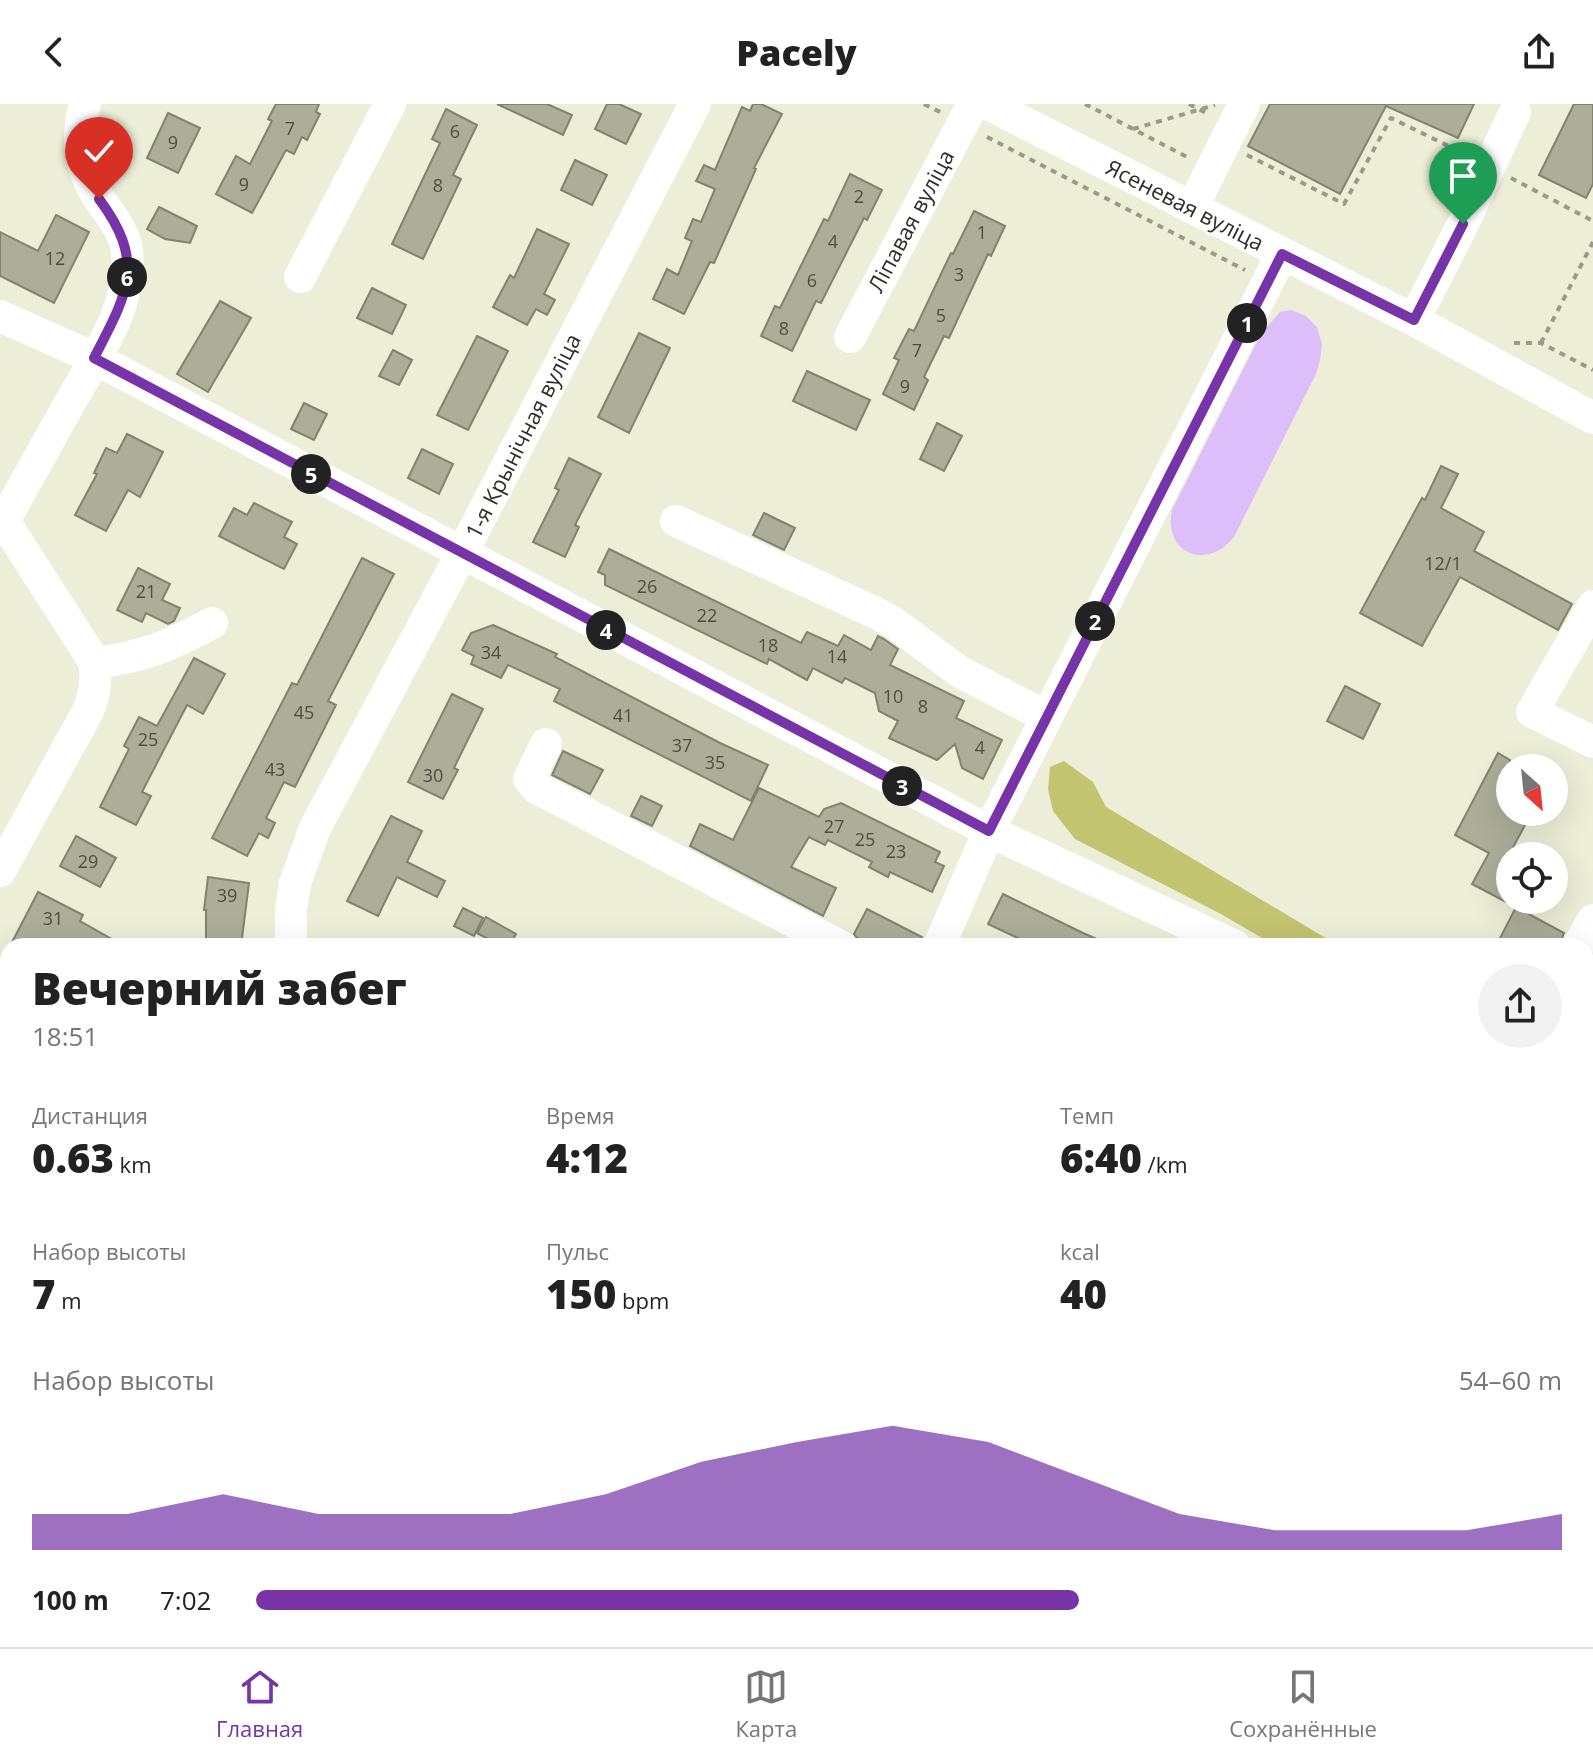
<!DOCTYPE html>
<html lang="ru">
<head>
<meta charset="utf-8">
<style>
	:root { --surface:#fff; --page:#f2f2f2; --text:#222; --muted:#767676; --line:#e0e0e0; --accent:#7634a8 }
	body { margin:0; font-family:"Open Sans",sans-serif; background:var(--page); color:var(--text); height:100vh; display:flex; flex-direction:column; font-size:30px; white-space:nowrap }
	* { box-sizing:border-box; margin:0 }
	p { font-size:26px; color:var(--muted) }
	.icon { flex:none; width:44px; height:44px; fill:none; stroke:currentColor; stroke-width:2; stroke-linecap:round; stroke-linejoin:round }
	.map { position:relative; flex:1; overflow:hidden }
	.sheet { position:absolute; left:0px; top:834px; width:1594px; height:710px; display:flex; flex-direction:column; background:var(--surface); border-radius:24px 24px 0 0; box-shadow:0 8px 32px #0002 }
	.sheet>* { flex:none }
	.needle { width:52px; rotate:153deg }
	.fabs { position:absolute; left:1496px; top:650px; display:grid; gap:16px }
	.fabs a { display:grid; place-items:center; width:72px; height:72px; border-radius:50%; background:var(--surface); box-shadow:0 8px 32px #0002; font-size:40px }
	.pin { position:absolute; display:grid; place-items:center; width:68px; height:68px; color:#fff; margin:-82px -34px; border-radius:50% 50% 50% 0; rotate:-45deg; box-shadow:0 0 8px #0007 }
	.pin .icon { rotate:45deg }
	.km { position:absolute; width:40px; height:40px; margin:-20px; border-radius:50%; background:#222; color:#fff; font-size:22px; line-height:40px; text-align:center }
	.round { display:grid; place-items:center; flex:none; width:84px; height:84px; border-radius:42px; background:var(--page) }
	.headline { display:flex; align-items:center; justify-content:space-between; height:136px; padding:0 32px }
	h1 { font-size:44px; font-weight:800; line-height:60px }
	.figures { display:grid; grid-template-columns:repeat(3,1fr); gap:12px; height:136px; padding:8px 32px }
	.figures div { display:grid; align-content:center }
	.figures b { font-size:40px; font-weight:800 }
	.figures small { font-size:22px; font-weight:400 }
	.figures p { font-size:22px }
	.chart { height:224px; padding:16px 32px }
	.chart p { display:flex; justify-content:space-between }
	.chart svg { width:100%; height:144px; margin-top:8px; fill:var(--accent); opacity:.7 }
	ul { padding:0 32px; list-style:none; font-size:26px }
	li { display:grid; grid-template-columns:128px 96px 1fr; align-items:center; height:60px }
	li i { height:20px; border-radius:10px; background:var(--accent) }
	header { display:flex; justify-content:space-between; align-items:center; height:104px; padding:0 32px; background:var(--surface); font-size:36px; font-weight:800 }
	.dock { display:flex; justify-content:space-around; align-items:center; height:112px; border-top:2px solid var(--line); background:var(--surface); font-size:22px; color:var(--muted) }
	.dock a { display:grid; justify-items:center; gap:4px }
	.dock .active { color:var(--accent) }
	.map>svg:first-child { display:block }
	.forest { fill:#c2c470 }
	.water { fill:#dcbffa }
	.building { fill:#adae99; stroke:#82836e; stroke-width:2 }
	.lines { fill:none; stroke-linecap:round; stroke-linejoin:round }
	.path { stroke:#999a8a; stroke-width:4; stroke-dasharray:6 6; stroke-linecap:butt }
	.minor { stroke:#fff; stroke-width:32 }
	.route-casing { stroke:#fff; stroke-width:16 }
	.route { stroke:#7634a8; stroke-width:10 }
	.labels { text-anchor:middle; stroke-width:6; stroke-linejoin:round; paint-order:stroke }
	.number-label { font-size:18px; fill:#4d4e42 }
	.street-label { font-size:22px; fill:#2d2e25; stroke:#fff }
</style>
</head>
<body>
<header><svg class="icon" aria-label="back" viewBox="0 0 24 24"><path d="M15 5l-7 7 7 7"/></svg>Pacely<svg class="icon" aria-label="share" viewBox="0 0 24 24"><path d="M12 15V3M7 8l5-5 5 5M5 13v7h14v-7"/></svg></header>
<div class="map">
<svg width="1593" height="1543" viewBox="0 0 1593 1543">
	<rect width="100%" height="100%" fill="#edeed7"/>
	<!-- forest -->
	<polygon class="forest" points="1064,657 1093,678 1106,703 1339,842 1276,842 1219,809 1075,735 1053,707 1048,685 1050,663"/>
	<!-- water -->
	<path class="water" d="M1291,206L1306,212L1317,223L1322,240L1320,256L1316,270L1234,433C1207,467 1163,450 1172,406L1261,230L1280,208Z"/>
	<!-- building -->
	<g class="building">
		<polygon points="276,0 319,0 316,8 320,10 307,36 302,33 294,50 286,46 252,109 216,90 236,52 250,60 272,17 268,15"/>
		<polygon points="497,0 547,0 572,11 563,31"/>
		<polygon points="607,0 619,0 641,10 626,40 595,25"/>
		<polygon points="753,0 761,0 782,10 754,64 756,65 714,159 710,158 684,210 653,195 667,165 678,171 692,137 685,134 693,115 701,118 715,85 696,77 704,61 715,66 742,3 750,7"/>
		<polygon points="1270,0 1474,0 1458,34 1386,2 1340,90 1248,42"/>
		<polygon points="1574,0 1593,0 1593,80 1586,94 1539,71"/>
		<polygon points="446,5 477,21 453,71 461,75 423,155 392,140 440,39 432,35"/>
		<polygon points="168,9 200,24 178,69 147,54"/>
		<polygon points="575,56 607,71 592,101 561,86"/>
		<polygon points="850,70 882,86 867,116 864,114 821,199 816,197 792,247 761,232 775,202 780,204 824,115 828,117"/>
		<polygon points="159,103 197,122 190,139 165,135 147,125"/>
		<polygon points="974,107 1005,122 991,152 988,150 949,234 944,232 924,273 928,276 914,306 883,290 899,256 894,254 909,225 914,227 951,149 953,150"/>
		<polygon points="56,111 89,128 54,199 0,172 0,128 38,147"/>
		<polygon points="537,125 569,140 544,190 555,196 547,211 536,205 527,221 493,203 510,171 514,174"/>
		<polygon points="372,184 406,201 392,230 357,214"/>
		<polygon points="220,197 251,214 208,288 177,270"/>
		<polygon points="639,229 670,244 629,329 598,313"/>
		<polygon points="477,232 508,247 468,326 437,311"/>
		<polygon points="393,246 412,256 399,281 379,272"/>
		<polygon points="807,267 870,296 856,326 793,297"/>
		<polygon points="304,299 327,310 314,336 291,325"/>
		<polygon points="937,319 962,332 944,367 920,355"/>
		<polygon points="127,330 163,348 140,393 128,386 106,427 75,411 97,370 94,369 106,344 117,349"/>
		<polygon points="422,345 453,360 439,390 408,374"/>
		<polygon points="569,354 601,370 575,421 579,423 565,453 533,438 559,386 555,384"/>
		<polygon points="1441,362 1458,370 1441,404 1484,428 1474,447 1572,500 1558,526 1460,473 1422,542 1360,509 1422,394 1425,396"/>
		<polygon points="254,399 292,418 284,433 297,440 284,465 219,432 234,404 247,411"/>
		<polygon points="764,409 795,424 784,446 753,431"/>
		<polygon points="609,445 801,539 807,528 838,542 844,531 871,546 878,532 884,535 898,545 890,561 964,597 956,614 1002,636 983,675 962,664 955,640 937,656 889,634 898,617 879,607 875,589 845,574 842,579 813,564 807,576 769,555 767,560 605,481 605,471 598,468"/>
		<polygon points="362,454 394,470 328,597 336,601 295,683 284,678 266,714 275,719 268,734 259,729 247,752 212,734 292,579 297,581"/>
		<polygon points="138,464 170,480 162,496 180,504 174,517 168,520 146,509 142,518 117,506"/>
		<polygon points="493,521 557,550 555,553 720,639 768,661 751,697 554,597 560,585 508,561 501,574 471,560 474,552 462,546 471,529"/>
		<polygon points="194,554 225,570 203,610 187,601 142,688 151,692 136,721 100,703 129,645 124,642 139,613 157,622"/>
		<polygon points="1345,582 1380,600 1363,635 1327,617"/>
		<polygon points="452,590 483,605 454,664 458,666 443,695 408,678"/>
		<polygon points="563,647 603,666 590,690 552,671"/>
		<polygon points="1498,649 1510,656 1510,708 1532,708 1503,762 1510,766 1510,800 1472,780 1489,749 1455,731"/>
		<polygon points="759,684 819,713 824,705 841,699 940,748 935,758 944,762 932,788 890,768 888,773 869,763 872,758 828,736 825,741 809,733 791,763 836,784 823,812 690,742 700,720 733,736"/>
		<polygon points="641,692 662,702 652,722 631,712"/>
		<polygon points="391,712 422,727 407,758 445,777 437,793 397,773 378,812 347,797"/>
		<polygon points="76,732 116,754 100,783 60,762"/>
		<polygon points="208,773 249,779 241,842 206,842 206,806 204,806"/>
		<polygon points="38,788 83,811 80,817 124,842 10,842"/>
		<polygon points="1003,790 1083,829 1113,842 1037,842 1020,835 988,820"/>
		<polygon points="1516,803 1564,829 1559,842 1496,842"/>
		<polygon points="463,804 483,814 474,832 454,822"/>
		<polygon points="867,805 922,833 920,842 874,842 857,834 854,830"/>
		<polygon points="486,813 516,830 509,842 501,842 477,829"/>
	</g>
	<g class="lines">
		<!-- path -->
		<g class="path">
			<polyline points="924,0 940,8"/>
			<polyline points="1085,0 1187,53"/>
			<polyline points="1189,0 1208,10"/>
			<polyline points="1133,25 1215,1"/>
			<polyline points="987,33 1245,166"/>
			<polyline points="1247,51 1344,100 1391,14 1467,51"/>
			<polyline points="1511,74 1593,117"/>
			<polyline points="1514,239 1541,239 1593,266"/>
			<polyline points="1541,239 1593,138"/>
		</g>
		<!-- minor -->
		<g class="minor">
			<polyline points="988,0 1414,216 1593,314"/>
			<polyline points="1192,104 1244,0"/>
			<polyline points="300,173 390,0"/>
			<polyline points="0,212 94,254 989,727 1235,842"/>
			<polyline points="1414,216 1463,120 1515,8"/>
			<polyline points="850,233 973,0"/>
			<polyline points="676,417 874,508 894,519 960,568 1047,613"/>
			<path d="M0,420L4,417C25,380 46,342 67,304C92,258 134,203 127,147C125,129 112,113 102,99C80,68 75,35 85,0"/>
			<polyline points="1593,502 1532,608 1593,638"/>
			<path d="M95,559C143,553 170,542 212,519"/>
			<polyline points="546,640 529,675 537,684 840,842"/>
			<path d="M0,767L88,607C95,590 96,577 95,559L4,417"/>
			<polyline points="291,842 291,805 295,779 315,724 461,451 695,0"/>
			<polyline points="939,842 989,727 1282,150"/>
			<polyline points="1578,842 1593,816"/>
			<polyline points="1586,950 1593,935"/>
			<polyline points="0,1440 8,1439"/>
			<polyline points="901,1536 914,1543"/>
			<polyline points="703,1543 707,1536"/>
			<polyline points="1393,1543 1395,1536"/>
		</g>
	</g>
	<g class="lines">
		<!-- route casing -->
		<g class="route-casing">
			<path id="route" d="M99,95C147,159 127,190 94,254L989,727L1282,150L1414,216L1463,120"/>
		</g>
		<!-- route -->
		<use href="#route" class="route"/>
	</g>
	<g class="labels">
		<!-- number labels -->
		<g class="number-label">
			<text x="290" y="31">7</text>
			<text x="455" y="34">6</text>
			<text x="173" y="45">9</text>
			<text x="244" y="87">9</text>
			<text x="438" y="88">8</text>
			<text x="859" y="99">2</text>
			<text x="982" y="135">1</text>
			<text x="833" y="144">4</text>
			<text x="55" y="161">12</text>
			<text x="959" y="177">3</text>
			<text x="812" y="183">6</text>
			<text x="941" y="218">5</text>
			<text x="784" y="231">8</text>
			<text x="917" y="253">7</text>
			<text x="905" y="289">9</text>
			<text x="1443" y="466">12/1</text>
			<text x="647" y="489">26</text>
			<text x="146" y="494">21</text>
			<text x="707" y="518">22</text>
			<text x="768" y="548">18</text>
			<text x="491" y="555">34</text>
			<text x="837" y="559">14</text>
			<text x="893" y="599">10</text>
			<text x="923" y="609">8</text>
			<text x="304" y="615">45</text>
			<text x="623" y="618">41</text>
			<text x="148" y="642">25</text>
			<text x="682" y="648">37</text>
			<text x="980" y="650">4</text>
			<text x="715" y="665">35</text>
			<text x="275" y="672">43</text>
			<text x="433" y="678">30</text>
			<text x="834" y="729">27</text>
			<text x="865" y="742">25</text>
			<text x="896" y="754">23</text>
			<text x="88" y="764">29</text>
			<text x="227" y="798">39</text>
			<text x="53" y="821">31</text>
		</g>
		<!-- street labels -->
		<g class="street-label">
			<text transform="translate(1185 101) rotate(27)" y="8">Ясеневая вуліца</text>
			<text transform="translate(911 117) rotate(-62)" y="8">Ліпавая вуліца</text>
			<text transform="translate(523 332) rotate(-63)" y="8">1-я Крынічная вуліца</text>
		</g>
	</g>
</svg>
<div class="fabs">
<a><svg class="needle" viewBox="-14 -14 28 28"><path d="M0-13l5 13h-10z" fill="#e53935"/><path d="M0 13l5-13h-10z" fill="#767676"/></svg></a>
<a><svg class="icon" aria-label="locate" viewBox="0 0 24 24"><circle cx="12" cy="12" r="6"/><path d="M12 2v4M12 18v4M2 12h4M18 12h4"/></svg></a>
</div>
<div class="pin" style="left:1463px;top:120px;background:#1e9e55"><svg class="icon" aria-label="arrive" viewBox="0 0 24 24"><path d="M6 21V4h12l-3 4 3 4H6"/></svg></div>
<div class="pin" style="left:99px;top:95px;background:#d93025"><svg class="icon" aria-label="check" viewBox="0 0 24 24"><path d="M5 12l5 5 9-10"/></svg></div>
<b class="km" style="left:1247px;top:219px">1</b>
<b class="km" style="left:1095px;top:517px">2</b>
<b class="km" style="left:902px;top:682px">3</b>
<b class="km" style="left:606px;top:526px">4</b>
<b class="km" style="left:311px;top:370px">5</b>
<b class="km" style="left:127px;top:173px">6</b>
<section class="sheet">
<div class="headline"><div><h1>Вечерний забег</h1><p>18:51</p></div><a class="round"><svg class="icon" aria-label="share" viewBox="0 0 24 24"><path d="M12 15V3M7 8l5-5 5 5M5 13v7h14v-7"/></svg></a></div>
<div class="figures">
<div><p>Дистанция</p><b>0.63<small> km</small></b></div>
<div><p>Время</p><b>4:12</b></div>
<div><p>Темп</p><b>6:40<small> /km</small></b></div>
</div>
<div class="figures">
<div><p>Набор высоты</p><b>7<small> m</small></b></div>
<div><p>Пульс</p><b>150<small> bpm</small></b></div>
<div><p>kcal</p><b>40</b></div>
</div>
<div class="chart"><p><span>Набор высоты</span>54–60 m</p>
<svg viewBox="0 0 160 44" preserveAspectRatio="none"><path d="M0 44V33L10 33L20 27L30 33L40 33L50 33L60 27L70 17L80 11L90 6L100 11L110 22L120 33L130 38L140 38L150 38L160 33V44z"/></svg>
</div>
<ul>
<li><b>100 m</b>7:02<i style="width:63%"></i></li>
</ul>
</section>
</div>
<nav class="dock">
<a class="active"><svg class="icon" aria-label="home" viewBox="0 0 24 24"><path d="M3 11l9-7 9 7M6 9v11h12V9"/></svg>Главная</a>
<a><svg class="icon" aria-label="map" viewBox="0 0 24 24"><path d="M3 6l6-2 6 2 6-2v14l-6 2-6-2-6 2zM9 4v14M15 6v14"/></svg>Карта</a>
<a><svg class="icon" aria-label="saved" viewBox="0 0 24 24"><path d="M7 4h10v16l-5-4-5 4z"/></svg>Сохранённые</a>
</nav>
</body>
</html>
